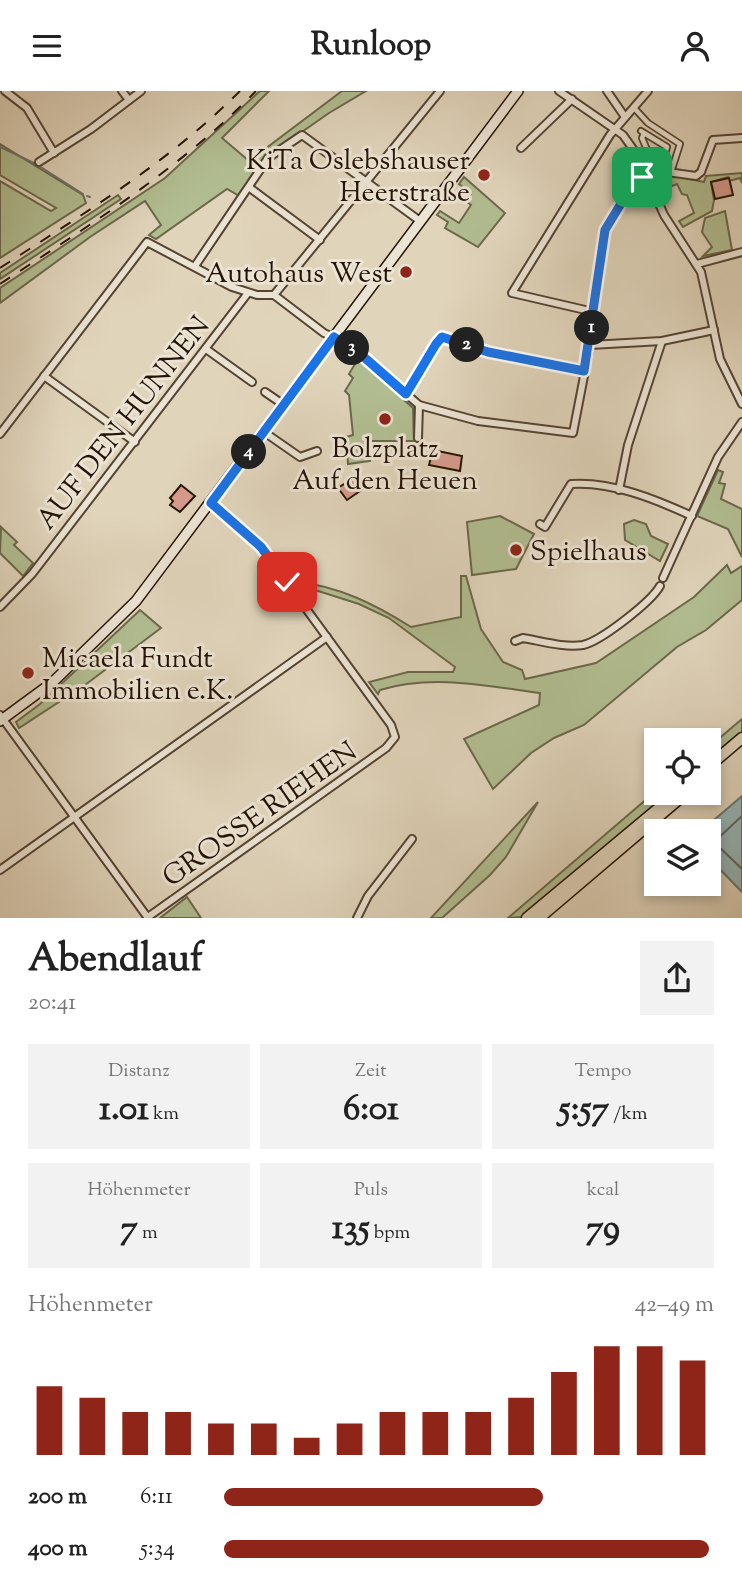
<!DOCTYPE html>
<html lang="de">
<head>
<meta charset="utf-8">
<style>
	:root { --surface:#fff; --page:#f2f2f2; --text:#222; --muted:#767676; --accent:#8f2418 }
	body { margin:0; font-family:"Sorts Mill Goudy",serif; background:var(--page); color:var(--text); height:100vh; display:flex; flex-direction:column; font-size:26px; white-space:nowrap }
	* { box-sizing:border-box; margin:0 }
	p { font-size:23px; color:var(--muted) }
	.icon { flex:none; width:38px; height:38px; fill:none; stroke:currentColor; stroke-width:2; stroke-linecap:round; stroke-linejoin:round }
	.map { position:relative; height:827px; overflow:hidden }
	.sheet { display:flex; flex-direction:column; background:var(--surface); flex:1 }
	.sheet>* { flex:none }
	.controls { position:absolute; left:644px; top:637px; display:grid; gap:14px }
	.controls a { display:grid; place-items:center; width:77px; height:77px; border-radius:0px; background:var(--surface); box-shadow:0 4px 10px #0003; font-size:35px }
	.pin { position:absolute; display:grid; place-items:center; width:60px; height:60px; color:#fff; margin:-30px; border-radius:14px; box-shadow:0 4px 10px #0006 }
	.km { position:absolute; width:35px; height:35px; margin:-18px; border-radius:50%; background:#222; color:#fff; font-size:19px; line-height:35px; text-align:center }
	.round { display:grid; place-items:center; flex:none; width:74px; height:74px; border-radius:0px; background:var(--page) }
	.overview { display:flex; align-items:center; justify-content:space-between; height:119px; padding:0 28px }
	h1 { font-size:38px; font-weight:800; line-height:52px }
	.figures { display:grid; grid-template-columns:repeat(3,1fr); gap:10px; height:119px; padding:7px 28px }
	.figures div { display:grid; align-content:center; border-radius:0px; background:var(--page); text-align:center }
	.figures b { font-size:35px; font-weight:800 }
	.figures small { font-size:19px; font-weight:400 }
	.figures p { font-size:19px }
	.chart { height:196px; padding:14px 28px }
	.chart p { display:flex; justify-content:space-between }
	.chart svg { width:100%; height:126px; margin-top:7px; stroke:var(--accent); stroke-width:6 }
	ul { padding:0 28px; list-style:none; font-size:23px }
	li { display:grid; grid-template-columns:112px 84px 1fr; align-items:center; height:52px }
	li i { height:18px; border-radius:9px; background:var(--accent) }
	header { display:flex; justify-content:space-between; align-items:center; height:91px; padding:0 28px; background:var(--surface); font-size:32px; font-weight:800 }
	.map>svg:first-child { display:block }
	.green { fill:#b1bd91; stroke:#6b684b; stroke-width:2 }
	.water { fill:#97b6b9; stroke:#697571; stroke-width:2 }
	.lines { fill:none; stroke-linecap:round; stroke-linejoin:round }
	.shore { stroke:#5e645f; stroke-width:2 }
	.stream { stroke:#697571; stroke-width:2 }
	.building { fill:#d79b8d; stroke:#251305; stroke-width:2 }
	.pedestrian-casing { stroke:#544332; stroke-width:8 }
	.minor-casing { stroke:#544332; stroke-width:10 }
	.secondary-casing { stroke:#251305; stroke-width:12 }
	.primary-casing { stroke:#251305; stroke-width:13 }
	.pedestrian { stroke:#ebe3d3; stroke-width:4.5 }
	.minor { stroke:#ebe3d3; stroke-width:6 }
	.secondary { stroke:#ebe3d3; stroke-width:9 }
	.primary { stroke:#e0d4bb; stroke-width:10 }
	.rail { stroke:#251305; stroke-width:2; stroke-dasharray:12 12; stroke-linecap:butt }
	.route-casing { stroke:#fff; stroke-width:14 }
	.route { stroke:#1a73e8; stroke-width:9 }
	.poi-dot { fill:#8f2418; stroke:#ebe3d3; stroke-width:2.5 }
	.labels { text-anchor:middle; stroke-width:6; stroke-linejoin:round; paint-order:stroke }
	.poi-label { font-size:28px; fill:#251305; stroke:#ebe3d3; text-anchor:end }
	.street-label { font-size:28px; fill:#251305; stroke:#ebe3d3 }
</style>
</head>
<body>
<header><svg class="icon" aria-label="menu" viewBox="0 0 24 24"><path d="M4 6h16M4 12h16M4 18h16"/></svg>Runloop<svg class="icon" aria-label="person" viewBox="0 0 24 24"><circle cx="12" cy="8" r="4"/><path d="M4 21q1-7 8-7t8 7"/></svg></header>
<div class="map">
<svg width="742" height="827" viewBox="0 0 742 827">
	<rect width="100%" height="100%" fill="#e0d4bb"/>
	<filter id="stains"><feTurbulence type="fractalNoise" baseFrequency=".00286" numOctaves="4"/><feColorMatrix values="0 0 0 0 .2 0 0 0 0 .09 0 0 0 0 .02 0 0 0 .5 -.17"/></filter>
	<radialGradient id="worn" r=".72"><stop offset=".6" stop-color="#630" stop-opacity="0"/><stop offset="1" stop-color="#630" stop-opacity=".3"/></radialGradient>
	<!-- green -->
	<g class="green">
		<polygon points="260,0 269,0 222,47 249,70 342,0 366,0 329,22 269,64 241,106 227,98 156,148 149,144 161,134 145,110 90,146 0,212 0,197 165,87"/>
		<polygon points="0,53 83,104 86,112 0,167 0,90 51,120 56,117 0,84"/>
		<polygon points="663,82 704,91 706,85 742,82 742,92 740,87 729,90 728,86 711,91 714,109 712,120 683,136 679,130 694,122 687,104 682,103 677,93 659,100 652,86"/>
		<polygon points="464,86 505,122 478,156 445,137 448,131 437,124 440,120 459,132 471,114 466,110 471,103 459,93"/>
		<polygon points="118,104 121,108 0,188 0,182"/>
		<polygon points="725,120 732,159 703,165 712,156 702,141 705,127"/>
		<polygon points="358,268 413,317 414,350 370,350 370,370 348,373 346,346 353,344 349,304 345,300 353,287 349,283"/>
		<polygon points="718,379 723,381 719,392 725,393 721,408 742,418 742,466 728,438 697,425"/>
		<polygon points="500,425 534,443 516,478 472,484 467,431"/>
		<polygon points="634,429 646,433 651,445 668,453 660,470 625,449 624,433"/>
		<polygon points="1,436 17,451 14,454 33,472 23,485 0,462"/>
		<path d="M727,474L731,482L742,475V509L706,539L677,556L584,634L554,647L531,662L493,698L464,648L539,614L540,602C487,595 432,583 380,599L378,603L369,591L408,581H453L455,576L389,527L359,513L299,494L297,491C339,495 376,514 411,536L461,526V485H466L481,538L503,571L522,579L525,588L596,572L694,506Z"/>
		<polygon points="140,519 161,537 85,594 19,637 16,631 40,613"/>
		<polygon points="742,628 742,642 709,669 709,656"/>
		<polygon points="656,700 670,702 521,826 508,827"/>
		<polygon points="538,711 506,766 490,784 442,827 431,827"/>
		<polygon points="187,806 201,827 160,827"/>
	</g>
	<!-- water -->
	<polygon class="water" points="742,705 742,801 709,767 709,740 701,740"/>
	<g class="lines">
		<!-- shore -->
		<polyline class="shore" points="742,725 714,751 742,778"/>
		<!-- stream -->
		<g class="stream">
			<polyline points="0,56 36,73 83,103"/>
			<polyline points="87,105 90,106"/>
		</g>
	</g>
	<!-- building -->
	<g class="building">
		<polygon points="729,87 733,104 715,108 711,91"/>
		<polygon points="433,359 462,365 460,380 429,374"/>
		<polygon points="355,386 359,388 363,398 347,409 338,397"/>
		<polygon points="181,394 195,405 180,421 170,414 173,410 170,407"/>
	</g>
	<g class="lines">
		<!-- pedestrian casing -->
		<g class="pedestrian-casing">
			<g id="pedestrian">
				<polyline points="636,19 648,32 680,53 671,81"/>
				<polyline points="641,40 644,42 642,47 653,73"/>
				<polyline points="644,42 667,56 662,73"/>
				<polyline points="646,84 653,73 673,74"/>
			</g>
		</g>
		<!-- minor casing -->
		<g class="minor-casing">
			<g id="minor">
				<polyline points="5,0 27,17 54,62"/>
				<polyline points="122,0 129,9"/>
				<polyline points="559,0 623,44 638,65 664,124 701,181 720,268 742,313"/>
				<polyline points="607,0 625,26"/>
				<polyline points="521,57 572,8"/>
				<polyline points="39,71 91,38 141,0"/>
				<polyline points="250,97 320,149"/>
				<polyline points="697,173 742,161"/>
				<polyline points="195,175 268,67 302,44 420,130"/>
				<polyline points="274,204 440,0"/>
				<polyline points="594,221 512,202 610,44 648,0"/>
				<polyline points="590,254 602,151 610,128 631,96 642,86 660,80 696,85 701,81 713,49 742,47"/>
				<polyline points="206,258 252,291"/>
				<polyline points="44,285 135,351"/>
				<polyline points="265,301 284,314"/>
				<polyline points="406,303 442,246 488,261 584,280"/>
				<polyline points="264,341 300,366 317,360"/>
				<polyline points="0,343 147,151 232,196 257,204 274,204 324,242 344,251 365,267 419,314 478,330 573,342 590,254 662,250 714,239"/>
				<polyline points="418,347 419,314"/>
				<polyline points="619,399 628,354 662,250"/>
				<path d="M540,433L545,436L571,393C611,390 655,408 692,425"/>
				<polyline points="663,487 718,366 742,331"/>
				<polyline points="0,516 32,483 248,202"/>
				<path d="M515,550L523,547C541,550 564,557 583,554C601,550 651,511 660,495"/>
				<polyline points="0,624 148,827"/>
				<polyline points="0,779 327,546"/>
				<polyline points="148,826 386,657 395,646 391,634 261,456 211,412"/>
				<polyline points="357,827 368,805 412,748"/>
			</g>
		</g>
		<!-- secondary casing -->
		<g class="secondary-casing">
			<polyline id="secondary" points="0,630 53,591 136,510 518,0"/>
		</g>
		<!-- primary casing -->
		<g class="primary-casing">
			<g id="primary">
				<polyline points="709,675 742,647"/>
				<polyline points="527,827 677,702"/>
				<polyline points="539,827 686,702"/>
			</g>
		</g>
		<!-- pedestrian -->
		<use href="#pedestrian" class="pedestrian"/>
		<!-- minor -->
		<use href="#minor" class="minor"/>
		<!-- secondary -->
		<use href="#secondary" class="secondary"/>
		<!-- primary -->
		<use href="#primary" class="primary"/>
		<!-- rail -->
		<g class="rail">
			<path d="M0,177C83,123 169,71 240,0"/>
			<path d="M0,193C90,134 181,77 256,0"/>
		</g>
	</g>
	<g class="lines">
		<!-- route casing -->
		<g class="route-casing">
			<polyline id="route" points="287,491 261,456 211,412 334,246 365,267 406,303 436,253 442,246 488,261 584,280 605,139 631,96 642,86"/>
		</g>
		<!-- route -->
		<use href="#route" class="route"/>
	</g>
	<!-- markers -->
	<g class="poi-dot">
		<circle cx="484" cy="84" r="7"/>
		<circle cx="406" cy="181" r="7"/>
		<circle cx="385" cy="328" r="7"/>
		<circle cx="516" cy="459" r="7"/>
		<circle cx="28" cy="582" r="7"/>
	</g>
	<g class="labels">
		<!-- poi labels -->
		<g class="poi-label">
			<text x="470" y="78">KiTa Oslebshauser<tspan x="470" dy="32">Heerstraße</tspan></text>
			<text x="392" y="191">Autohaus West</text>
			<text x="385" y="366" text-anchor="middle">Bolzplatz<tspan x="385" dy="32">Auf den Heuen</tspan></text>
			<text x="530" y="469" text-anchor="start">Spielhaus</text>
			<text x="42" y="576" text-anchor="start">Micaela Fundt<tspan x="42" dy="32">Immobilien e.K.</tspan></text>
		</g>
		<!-- street labels -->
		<g class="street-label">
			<text transform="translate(122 331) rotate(-52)" y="10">AUF DEN HUNNEN</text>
			<text transform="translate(259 722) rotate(-35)" y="10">GROSSE RIEHEN</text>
		</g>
	</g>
	<rect width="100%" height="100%" filter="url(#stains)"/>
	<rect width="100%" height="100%" fill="url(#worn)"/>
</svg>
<div class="controls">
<a><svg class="icon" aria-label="locate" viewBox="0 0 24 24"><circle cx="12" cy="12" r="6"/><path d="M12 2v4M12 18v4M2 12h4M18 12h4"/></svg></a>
<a><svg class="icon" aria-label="layers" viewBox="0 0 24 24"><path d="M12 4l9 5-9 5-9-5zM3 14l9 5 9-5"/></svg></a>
</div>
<div class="pin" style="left:642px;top:86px;background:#1e9e55"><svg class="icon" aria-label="arrive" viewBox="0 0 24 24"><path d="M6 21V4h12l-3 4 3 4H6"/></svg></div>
<div class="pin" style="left:287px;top:491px;background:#d93025"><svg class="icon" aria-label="check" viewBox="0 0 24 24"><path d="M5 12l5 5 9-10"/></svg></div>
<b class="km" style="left:592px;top:237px">1</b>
<b class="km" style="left:467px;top:254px">2</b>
<b class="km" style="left:352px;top:257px">3</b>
<b class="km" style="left:249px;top:361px">4</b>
</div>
<section class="sheet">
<div class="overview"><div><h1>Abendlauf</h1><p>20:41</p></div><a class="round"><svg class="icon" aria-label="share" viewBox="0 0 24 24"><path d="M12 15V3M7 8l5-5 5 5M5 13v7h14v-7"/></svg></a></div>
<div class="figures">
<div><p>Distanz</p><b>1.01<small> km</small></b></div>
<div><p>Zeit</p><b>6:01</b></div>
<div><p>Tempo</p><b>5:57<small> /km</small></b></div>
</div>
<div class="figures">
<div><p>Höhenmeter</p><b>7<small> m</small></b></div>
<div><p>Puls</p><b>135<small> bpm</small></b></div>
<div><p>kcal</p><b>79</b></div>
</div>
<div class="chart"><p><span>Höhenmeter</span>42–49 m</p>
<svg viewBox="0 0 160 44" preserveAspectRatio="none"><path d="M5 44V20M15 44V24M25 44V29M35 44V29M45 44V33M55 44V33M65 44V38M75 44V33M85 44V29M95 44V29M105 44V29M115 44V24M125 44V15M135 44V6M145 44V6M155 44V11"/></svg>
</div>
<ul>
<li><b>200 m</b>6:11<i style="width:65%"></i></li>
<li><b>400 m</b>5:34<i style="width:99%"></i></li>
</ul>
</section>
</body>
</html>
